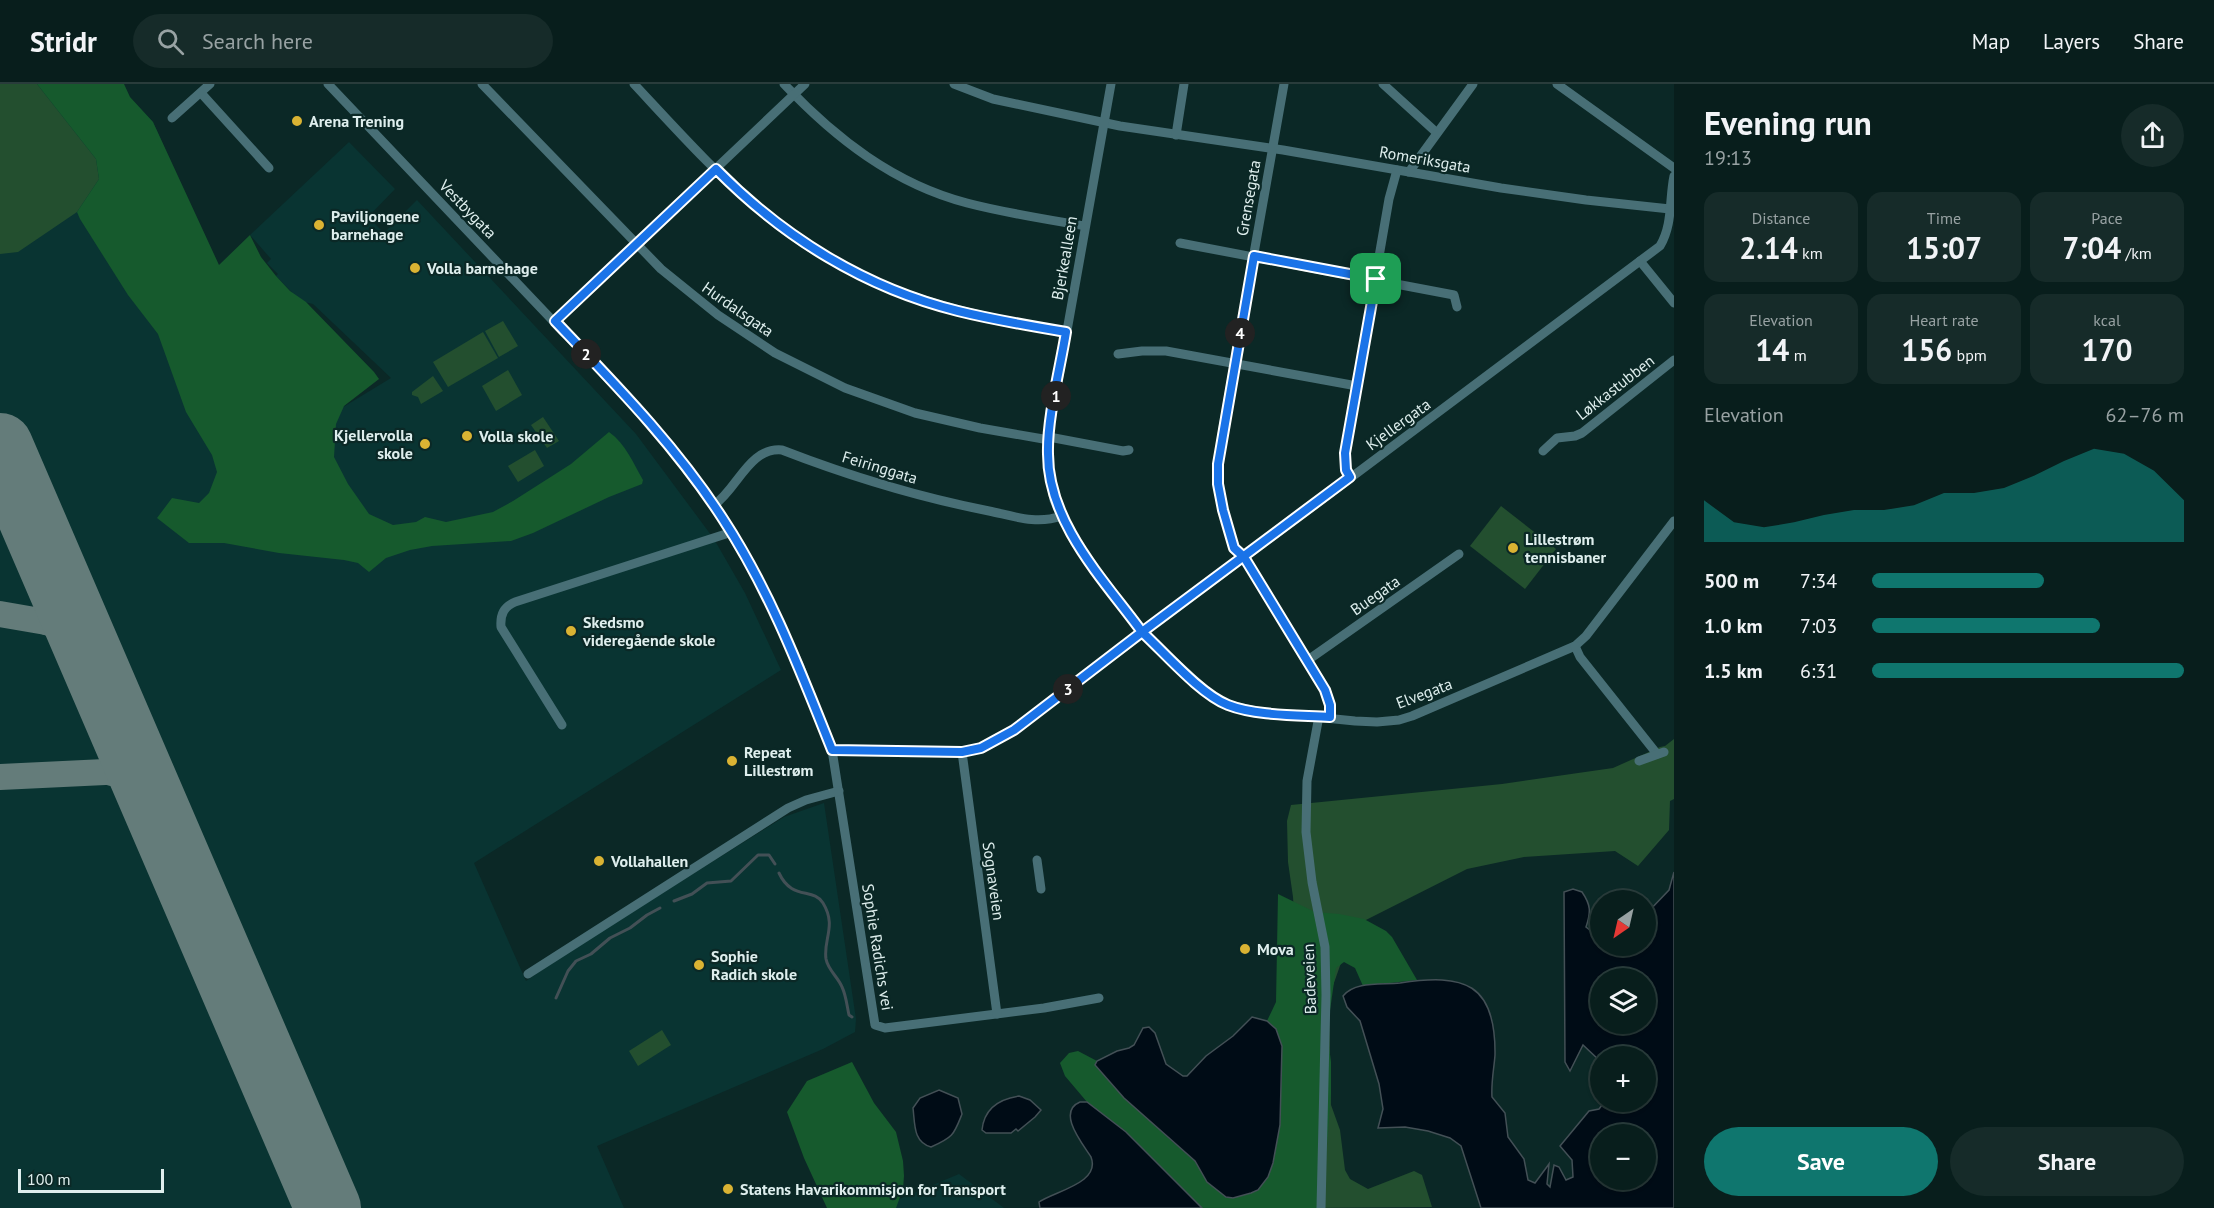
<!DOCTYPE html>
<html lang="en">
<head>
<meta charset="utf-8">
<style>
	:root { --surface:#081e1c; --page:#162b29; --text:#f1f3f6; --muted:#98a2a3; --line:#293c3b; --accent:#0f766e }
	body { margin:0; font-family:"PT Sans",sans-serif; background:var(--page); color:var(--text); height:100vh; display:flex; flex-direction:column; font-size:22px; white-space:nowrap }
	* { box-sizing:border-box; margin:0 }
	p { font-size:20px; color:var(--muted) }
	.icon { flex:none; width:33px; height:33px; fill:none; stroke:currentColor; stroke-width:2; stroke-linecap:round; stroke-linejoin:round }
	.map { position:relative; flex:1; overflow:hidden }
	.details { display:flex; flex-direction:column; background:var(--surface); width:540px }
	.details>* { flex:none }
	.needle { width:39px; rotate:214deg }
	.fabs { position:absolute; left:1590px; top:806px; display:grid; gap:12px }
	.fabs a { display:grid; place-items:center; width:66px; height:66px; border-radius:50%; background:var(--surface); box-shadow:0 2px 4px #0004,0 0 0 2px var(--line); font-size:30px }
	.scale { position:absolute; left:18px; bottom:15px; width:146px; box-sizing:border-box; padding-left:6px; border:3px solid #deeeed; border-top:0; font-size:16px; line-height:21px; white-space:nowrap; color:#deeeed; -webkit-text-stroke:4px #0b2826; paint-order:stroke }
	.pin { position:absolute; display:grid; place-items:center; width:51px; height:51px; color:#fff; margin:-26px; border-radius:12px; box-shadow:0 3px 9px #0006 }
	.km { position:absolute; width:30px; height:30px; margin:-15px; border-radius:50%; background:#222; color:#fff; font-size:16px; line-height:30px; text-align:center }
	.round { display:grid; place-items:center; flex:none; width:63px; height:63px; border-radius:32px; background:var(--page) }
	.head { display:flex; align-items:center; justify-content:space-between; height:102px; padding:0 30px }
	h1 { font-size:33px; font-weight:600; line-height:45px }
	.metrics { display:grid; grid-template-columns:repeat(3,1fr); gap:9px; height:102px; padding:6px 30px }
	.metrics div { display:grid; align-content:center; border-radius:15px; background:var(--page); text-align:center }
	.metrics b { font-size:30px; font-weight:600 }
	.metrics small { font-size:16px; font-weight:400 }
	.metrics p { font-size:16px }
	.chart { height:168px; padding:12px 30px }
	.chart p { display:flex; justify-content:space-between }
	.chart svg { width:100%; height:108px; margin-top:6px; fill:var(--accent); opacity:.7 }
	.button { display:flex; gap:12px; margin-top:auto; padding:12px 30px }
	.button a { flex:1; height:69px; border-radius:36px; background:var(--accent); color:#fff; font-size:24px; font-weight:600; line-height:69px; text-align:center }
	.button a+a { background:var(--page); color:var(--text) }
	ul { padding:0 30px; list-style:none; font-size:20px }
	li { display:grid; grid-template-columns:96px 72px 1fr; align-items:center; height:45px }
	li i { height:15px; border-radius:8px; background:var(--accent) }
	header { display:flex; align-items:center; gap:36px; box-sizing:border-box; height:84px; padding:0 30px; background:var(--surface); border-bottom:2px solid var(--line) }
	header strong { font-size:28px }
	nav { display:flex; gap:33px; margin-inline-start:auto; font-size:21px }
	.search { width:420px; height:54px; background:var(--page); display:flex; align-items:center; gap:15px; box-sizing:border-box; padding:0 21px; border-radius:33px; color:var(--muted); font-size:22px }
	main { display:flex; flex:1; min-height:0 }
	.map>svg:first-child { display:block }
	.built { fill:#093432 }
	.green { fill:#234f2f }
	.forest { fill:#165a2d }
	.water { fill:#000c16; stroke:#435056; stroke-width:1.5; fill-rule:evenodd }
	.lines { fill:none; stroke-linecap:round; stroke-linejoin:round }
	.stream { stroke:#435056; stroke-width:3 }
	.taxiway { stroke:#647c7a; stroke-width:26 }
	.runway { stroke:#647c7a; stroke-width:66 }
	.minor { stroke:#486f76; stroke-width:9 }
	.route-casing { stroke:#fff; stroke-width:12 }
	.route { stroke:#1a73e8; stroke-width:8 }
	.poi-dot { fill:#dab333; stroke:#0b2826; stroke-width:2 }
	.labels { text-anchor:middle; stroke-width:4.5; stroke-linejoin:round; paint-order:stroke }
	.poi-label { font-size:16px; font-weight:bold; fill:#deeeed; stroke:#0b2826; text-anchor:start }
	.street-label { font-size:16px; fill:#deeeed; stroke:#0b2826 }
</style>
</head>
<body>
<header>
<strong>Stridr</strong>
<div class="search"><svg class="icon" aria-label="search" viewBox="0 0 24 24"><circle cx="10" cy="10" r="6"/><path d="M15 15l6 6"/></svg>Search here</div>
<nav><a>Map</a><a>Layers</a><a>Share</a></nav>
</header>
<main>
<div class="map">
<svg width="1674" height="1124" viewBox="0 0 1674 1124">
	<rect width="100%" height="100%" fill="#0b2826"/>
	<!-- built -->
	<g class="built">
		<polygon points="0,0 117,0 153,38 294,353 391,294 313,220 300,217 276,192 278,190 267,179 271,175 250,151 349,58 395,105 368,133 384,149 417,116 636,350 714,455 745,509 781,586 474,779 526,897 574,864 784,733 824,719 856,935 855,948 823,965 597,1062 624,1124 0,1124"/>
		<polygon points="959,1090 1004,1124 878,1124"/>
	</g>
	<!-- green -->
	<g class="green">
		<polygon points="0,0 37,0 96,75 99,95 77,128 18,168 0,170"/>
		<polygon points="503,237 518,262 499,273 485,247"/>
		<polygon points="483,248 498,274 448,303 433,278"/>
		<polygon points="508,286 522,311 496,327 482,302"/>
		<polygon points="433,292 443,307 421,320 418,313 412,311 412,308"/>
		<polygon points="543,333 559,357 547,364 531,341"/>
		<polygon points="535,366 544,382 518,398 508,382"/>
		<polygon points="1501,422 1556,465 1525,505 1470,462"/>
		<polygon points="1674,655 1674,715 1670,717 1669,746 1638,782 1615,767 1524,773 1467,785 1354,842 1329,913 1331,1021 1340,1046 1345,1086 1350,1095 1368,1105 1414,1087 1422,1091 1432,1123 1303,1124 1299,906 1293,813 1288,778 1287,737 1291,721 1502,700 1613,684 1660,663 1665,662"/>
		<polygon points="662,946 671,961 638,982 629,967"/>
	</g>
	<!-- forest -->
	<g class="forest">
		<path d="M37,0H124L130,13L153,38L219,181L250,151L261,173L276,192L290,207L306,218L374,288L379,295L344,322L336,340L334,373L348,400L369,430L393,441L416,438L425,433L446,438L493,428L513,417L571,380L609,348C626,360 633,379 643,396L642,400L609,413L533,449L511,457L432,462L410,466L386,474L369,488L358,479L344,476L279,469L224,459H189L157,434L172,414L199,419L209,409L217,388L212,371L186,328L158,250L128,211L80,135L77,128L99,95L96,75Z"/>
		<polygon points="1278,810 1315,828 1339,830 1364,835 1386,847 1392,853 1417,896 1363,902 1355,884 1344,878 1336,884 1327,948 1331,978 1331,1010 1322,1124 1202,1124 1126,1048 1087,1018 1065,992 1060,979 1069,969 1078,967 1097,977 1095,981 1166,1052 1195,1077 1201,1086 1226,1113 1233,1114 1258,1106 1268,1093 1276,1064 1282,962 1276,945 1267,937 1276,918"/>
		<polygon points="852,978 874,1019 896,1048 903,1077 904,1092 903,1105 896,1124 827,1124 804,1074 787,1028 807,997"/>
	</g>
	<!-- water -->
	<g class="water">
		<path d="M1674,788V1124H1481L1461,1062L1450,1054L1428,1047L1405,1043L1378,1044L1383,1025L1379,1000L1360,937L1347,923L1343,912C1355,897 1381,901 1400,899C1464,889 1496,899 1495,971C1494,985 1491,998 1492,1013L1505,1029L1508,1053L1524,1075L1528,1096L1535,1099L1549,1080L1547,1100L1550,1103L1554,1081L1559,1083L1566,1096L1573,1093L1572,1076L1560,1062L1589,1027L1599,1025L1605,1017H1646V972H1600V977L1583,961L1570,987L1565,978L1564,808L1573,805L1582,808C1591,821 1591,828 1586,843L1600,854V861H1646V830L1669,806ZM1600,894H1646V939H1600ZM1600,1050H1646V1095H1600Z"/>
		<polygon points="1252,933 1267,937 1276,945 1282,962 1280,1041 1273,1079 1268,1093 1258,1106 1251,1109 1233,1114 1226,1113 1207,1098 1195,1077 1124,1014 1095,981 1097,977 1117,967 1129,964 1134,961 1143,944 1149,943 1155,949 1166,980 1183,992 1187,992 1206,972 1233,952"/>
		<path d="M939,1006L958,1014L962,1030C954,1050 954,1053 931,1063C913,1058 915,1040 913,1024L920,1014Z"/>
		<path d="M1019,1012L1030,1016L1041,1026L1035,1033L1018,1047L1016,1045L1011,1049H986L982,1046C984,1025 999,1015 1019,1012Z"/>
		<path d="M1080,1018H1087L1126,1048L1202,1124H1040L1039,1118C1055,1107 1101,1099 1091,1073C1083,1060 1056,1028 1080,1018Z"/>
	</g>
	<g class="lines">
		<!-- stream -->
		<g class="stream">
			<path d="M779,789C792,817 813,803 823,819C837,842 823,855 826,875C828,886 838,893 842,903C846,911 847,922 849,931L852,933"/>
			<polyline points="674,817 692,810 707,799 731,797 758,771 769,771 775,780"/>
			<polyline points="556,914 568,887 576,877 591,870 610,854 630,844 647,831 660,824"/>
		</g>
		<!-- taxiway -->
		<g class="taxiway">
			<polyline points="64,510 65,525 60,534 46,538 76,548 86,562"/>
			<polyline points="0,530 46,538"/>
			<path d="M112,689C129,678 128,673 125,653"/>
			<polyline points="0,693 126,687 137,692 148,706"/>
		</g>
		<!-- runway -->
		<polyline class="runway" points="0,362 328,1124"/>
		<!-- minor -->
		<g class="minor">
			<polyline points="328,0 650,339 714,421 753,487 799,580 832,666 875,941 885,944 1044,924 1099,914"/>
			<polyline points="482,0 661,185 718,231 775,269 845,304 915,329 980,344 1049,356"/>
			<path d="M634,0C676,45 718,92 765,131C858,207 952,228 1066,248"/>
			<path d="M784,0C835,54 894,100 967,119C1005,129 1045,135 1085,142"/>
			<polyline points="954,0 993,15 1120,42 1283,66 1501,104 1586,116 1670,125"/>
			<polyline points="1111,0 1050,342 1048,367 1049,386 1054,416 1061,432 1079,462 1142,548 1214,614 1229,621 1255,627 1355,637 1377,638 1399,636 1412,632 1575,562 1586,552 1674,437"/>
			<path d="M1284,0L1223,344C1217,384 1216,403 1227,441C1231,456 1232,463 1244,473L1325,606L1330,621V633"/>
			<polyline points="1383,0 1437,49"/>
			<polyline points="1557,0 1674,84"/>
			<polyline points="201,9 269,84"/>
			<polyline points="172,34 210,0"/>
			<polyline points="1176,51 1184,0"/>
			<polyline points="1409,88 1473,0"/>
			<polyline points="1180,159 1454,211 1457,223"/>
			<polyline points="1640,177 1674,219"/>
			<polyline points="555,237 805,0"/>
			<polyline points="1118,270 1142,267 1166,267 1357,302"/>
			<polyline points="1049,353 1123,367 1129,366"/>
			<polyline points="1543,367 1557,354 1575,352 1582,349 1674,276"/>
			<polyline points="1350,393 1346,386 1345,369 1389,115 1397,86"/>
			<path d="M714,421C738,404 749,363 782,366C849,392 918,413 989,427C1013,432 1037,441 1061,432"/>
			<polyline points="1575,562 1580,573 1657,670"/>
			<polyline points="1308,576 1459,470"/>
			<polyline points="1319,632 1307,697 1306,748 1312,798 1325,863 1326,911 1321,1124"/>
			<path d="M562,641L501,543C500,530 504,523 515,518L732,448"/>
			<path d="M832,666L962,668L981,664L1014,646L1660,162C1673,140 1669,116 1674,92"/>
			<polyline points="962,668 997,930"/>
			<polyline points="1639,677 1664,668"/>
			<polyline points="1037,776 1041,805"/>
			<polyline points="528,890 788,724 806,716 839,707"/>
		</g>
	</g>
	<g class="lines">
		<!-- route casing -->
		<g class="route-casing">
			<path id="route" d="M1376,195L1345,369L1346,386L1350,393L1142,548C1104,496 1048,439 1048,370C1047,334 1060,285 1066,248C1030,242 994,236 958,227C865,204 783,153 716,85L555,237C615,300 676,362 723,435C770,507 800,586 832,666L962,668L981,664L1014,646L1142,548C1165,569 1200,610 1228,621C1256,632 1299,631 1330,633V621L1325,606L1244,473L1234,464L1223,426L1218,400V380L1254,172L1376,195"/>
		</g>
		<!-- route -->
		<use href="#route" class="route"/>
	</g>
	<!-- markers -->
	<g class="poi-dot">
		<circle cx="297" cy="37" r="6"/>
		<circle cx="319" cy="141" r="6"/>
		<circle cx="415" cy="184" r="6"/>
		<circle cx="467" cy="352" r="6"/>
		<circle cx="425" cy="360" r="6"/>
		<circle cx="1513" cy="464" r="6"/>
		<circle cx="571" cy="547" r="6"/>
		<circle cx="732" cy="677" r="6"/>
		<circle cx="599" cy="777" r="6"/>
		<circle cx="1245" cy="865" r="6"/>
		<circle cx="699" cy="881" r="6"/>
		<circle cx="728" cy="1105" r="6"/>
	</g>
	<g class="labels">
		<!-- poi labels -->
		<g class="poi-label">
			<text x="309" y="43">Arena Trening</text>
			<text x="331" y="138">Paviljongene<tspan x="331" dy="18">barnehage</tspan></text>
			<text x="427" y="190">Volla barnehage</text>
			<text x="413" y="357" text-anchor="end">Kjellervolla<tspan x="413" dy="18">skole</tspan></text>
			<text x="479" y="358">Volla skole</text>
			<text x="1525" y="461">Lillestrøm<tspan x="1525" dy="18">tennisbaner</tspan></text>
			<text x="583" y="544">Skedsmo<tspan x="583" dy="18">videregående skole</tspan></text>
			<text x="744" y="674">Repeat<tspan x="744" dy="18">Lillestrøm</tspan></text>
			<text x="611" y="783">Vollahallen</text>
			<text x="1257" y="871">Mova</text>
			<text x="711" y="878">Sophie<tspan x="711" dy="18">Radich skole</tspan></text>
			<text x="740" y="1111">Statens Havarikommisjon for Transport</text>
		</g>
		<!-- street labels -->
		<g class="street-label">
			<text transform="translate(1425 75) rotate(10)" y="6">Romeriksgata</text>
			<text transform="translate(1248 114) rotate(-80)" y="6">Grensegata</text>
			<text transform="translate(468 125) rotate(46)" y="6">Vestbygata</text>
			<text transform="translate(1064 174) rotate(-80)" y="6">Bjerkealleen</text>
			<text transform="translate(738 225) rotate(35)" y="6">Hurdalsgata</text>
			<text transform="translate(1615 303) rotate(-38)" y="6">Løkkastubben</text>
			<text transform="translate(1398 340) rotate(-36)" y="6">Kjellergata</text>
			<text transform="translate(880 383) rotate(17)" y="6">Feiringgata</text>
			<text transform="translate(1375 511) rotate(-35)" y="6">Buegata</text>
			<text transform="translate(1424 609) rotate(-21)" y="6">Elvegata</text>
			<text transform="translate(994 797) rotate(82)" y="6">Sognaveien</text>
			<text transform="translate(878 863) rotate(81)" y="6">Sophie Radichs vei</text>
			<text transform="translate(1309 895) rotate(-92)" y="6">Badeveien</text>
		</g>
	</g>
</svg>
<div class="fabs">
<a><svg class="needle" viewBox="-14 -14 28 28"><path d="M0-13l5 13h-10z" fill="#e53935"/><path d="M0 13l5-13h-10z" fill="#98a2a3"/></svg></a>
<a><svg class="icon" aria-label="layers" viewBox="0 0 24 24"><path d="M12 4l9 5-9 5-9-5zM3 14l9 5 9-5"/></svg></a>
<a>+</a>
<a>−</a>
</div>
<div class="scale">100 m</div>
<div class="pin" style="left:1376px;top:195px;background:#1e9e55"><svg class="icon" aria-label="arrive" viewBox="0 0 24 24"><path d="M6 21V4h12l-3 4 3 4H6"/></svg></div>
<b class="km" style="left:1056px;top:312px">1</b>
<b class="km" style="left:586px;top:270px">2</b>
<b class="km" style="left:1068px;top:605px">3</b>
<b class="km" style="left:1240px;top:249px">4</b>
</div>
<section class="details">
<div class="head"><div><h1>Evening run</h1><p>19:13</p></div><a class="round"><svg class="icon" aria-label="share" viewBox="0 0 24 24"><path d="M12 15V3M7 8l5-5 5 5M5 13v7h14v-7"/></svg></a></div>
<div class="metrics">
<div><p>Distance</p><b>2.14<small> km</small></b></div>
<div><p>Time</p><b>15:07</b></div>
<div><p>Pace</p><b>7:04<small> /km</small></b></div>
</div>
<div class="metrics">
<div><p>Elevation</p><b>14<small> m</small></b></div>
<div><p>Heart rate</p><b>156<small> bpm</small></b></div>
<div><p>kcal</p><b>170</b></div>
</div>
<div class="chart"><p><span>Elevation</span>62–76 m</p>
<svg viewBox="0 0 160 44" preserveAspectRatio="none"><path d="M0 44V27L10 36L20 38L30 36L40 33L50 31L60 31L70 29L80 24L90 24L100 22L110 17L120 11L130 6L140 8L150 15L160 27V44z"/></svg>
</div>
<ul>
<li><b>500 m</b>7:34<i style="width:55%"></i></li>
<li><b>1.0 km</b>7:03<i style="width:73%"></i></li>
<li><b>1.5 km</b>6:31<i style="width:100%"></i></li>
</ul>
<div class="button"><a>Save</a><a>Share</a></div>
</section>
</main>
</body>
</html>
